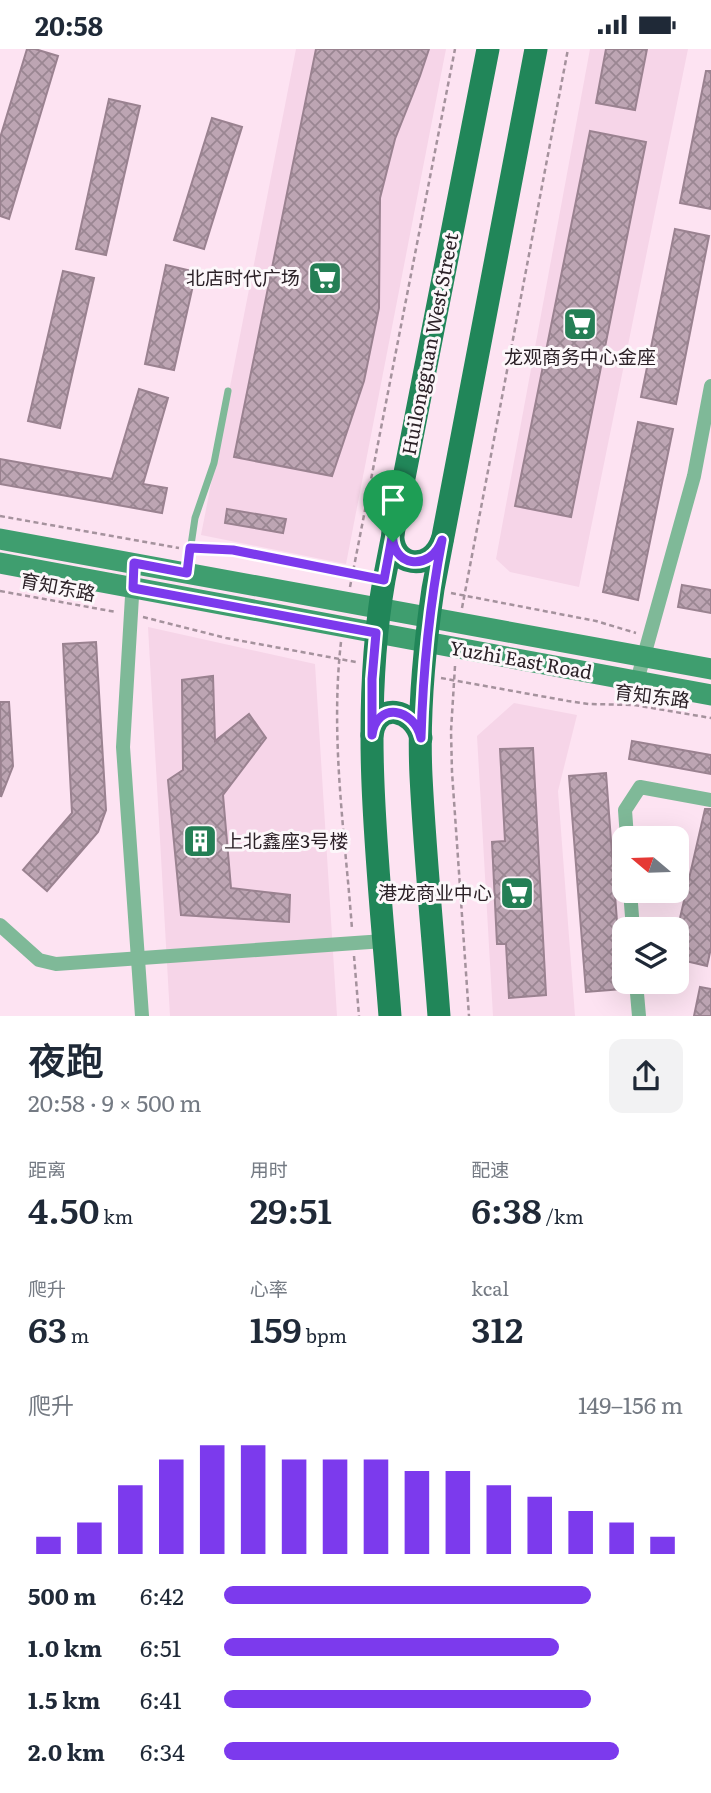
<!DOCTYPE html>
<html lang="zh">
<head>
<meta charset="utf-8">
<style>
	:root { --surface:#fff; --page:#f2f2f3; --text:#1f2937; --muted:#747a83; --accent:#7c3aed }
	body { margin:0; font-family:Literata,"Noto Sans SC",serif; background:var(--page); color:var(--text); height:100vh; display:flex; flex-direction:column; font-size:26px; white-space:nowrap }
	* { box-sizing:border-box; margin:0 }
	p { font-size:23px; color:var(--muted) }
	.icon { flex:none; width:38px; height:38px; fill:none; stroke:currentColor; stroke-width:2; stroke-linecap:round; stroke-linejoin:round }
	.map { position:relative; height:967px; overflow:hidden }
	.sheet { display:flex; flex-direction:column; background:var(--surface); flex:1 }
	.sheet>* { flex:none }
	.needle { width:46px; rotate:289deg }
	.fabs { position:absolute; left:612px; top:777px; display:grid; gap:14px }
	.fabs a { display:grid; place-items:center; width:77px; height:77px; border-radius:14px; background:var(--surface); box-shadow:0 7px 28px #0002; font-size:35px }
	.pin { position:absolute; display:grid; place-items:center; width:60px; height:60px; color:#fff; margin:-72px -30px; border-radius:50% 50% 50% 0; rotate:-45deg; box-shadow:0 0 7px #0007 }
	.pin .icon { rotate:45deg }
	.round { display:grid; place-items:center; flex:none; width:74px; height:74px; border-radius:14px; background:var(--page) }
	.head { display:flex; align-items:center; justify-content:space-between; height:119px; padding:0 28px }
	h1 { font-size:38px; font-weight:600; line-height:52px }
	.metrics { display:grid; grid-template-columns:repeat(3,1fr); gap:10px; height:119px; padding:7px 28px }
	.metrics div { display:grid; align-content:center }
	.metrics b { font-size:35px; font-weight:600 }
	.metrics small { font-size:19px; font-weight:400 }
	.metrics p { font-size:19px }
	.chart { height:196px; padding:14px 28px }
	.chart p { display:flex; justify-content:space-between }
	.chart svg { width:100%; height:126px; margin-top:7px; stroke:var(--accent); stroke-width:6 }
	ul { padding:0 28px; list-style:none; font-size:23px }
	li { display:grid; grid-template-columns:112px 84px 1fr; align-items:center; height:52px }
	li i { height:18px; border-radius:9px; background:var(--accent) }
	.status { display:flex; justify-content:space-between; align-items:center; height:49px; padding:0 35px; background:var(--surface); direction:ltr }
	.status svg { height:19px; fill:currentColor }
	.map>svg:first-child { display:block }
	.built { fill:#f6d5e8 }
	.building { fill:url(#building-cross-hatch); stroke:#9a8290; stroke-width:2 }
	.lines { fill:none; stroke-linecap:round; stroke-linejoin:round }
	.path { stroke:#a5929d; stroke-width:2.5; stroke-dasharray:5 3.5; stroke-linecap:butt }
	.service { stroke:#7fb998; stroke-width:7 }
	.minor { stroke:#7fb998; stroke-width:14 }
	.secondary { stroke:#3f9e6f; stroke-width:21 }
	.primary { stroke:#218659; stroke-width:23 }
	.route-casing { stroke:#fff; stroke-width:14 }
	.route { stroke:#7c3aed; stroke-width:9 }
	.labels { text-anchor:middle; stroke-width:6; stroke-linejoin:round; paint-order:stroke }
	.poi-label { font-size:19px; fill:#2b2127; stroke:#fcf7fa; text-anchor:end }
	.street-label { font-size:19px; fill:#2b2127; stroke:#fcf7fa }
</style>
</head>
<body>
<div class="status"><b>20:58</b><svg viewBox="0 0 49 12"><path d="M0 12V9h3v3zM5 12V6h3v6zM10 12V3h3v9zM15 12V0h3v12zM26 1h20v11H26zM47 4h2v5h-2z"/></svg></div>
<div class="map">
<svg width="711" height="967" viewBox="0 0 711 967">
	<defs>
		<pattern id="building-cross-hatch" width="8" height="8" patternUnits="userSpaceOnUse" patternTransform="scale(1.75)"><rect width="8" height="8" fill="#bda5b3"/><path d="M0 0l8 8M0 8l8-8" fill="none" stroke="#9a8692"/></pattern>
	</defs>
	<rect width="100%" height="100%" fill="#fde3f2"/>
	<!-- built -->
	<g class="built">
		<polygon points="296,0 446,0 346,515 201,486"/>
		<polygon points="590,0 688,0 579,538 510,523 496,510"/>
		<polygon points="148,578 315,615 337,967 170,967"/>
		<polygon points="514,654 577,666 558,742 575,967 493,967 477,687"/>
	</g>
	<!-- building -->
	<g class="building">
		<polygon points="27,0 35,0 58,7 9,170 0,167 0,89"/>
		<polygon points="316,0 429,0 420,27 395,90 380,149 379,259 364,332 332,427 234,408"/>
		<polygon points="606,0 647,0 635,61 596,54"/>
		<polygon points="706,22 711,22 711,160 680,154"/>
		<polygon points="109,50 140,57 106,206 76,200"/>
		<polygon points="212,69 242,78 204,200 174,191"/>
		<polygon points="590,82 646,93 571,468 515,457"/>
		<polygon points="675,180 709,187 676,355 641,348"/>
		<polygon points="166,216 196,223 174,321 145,315"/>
		<polygon points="63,222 94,229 60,379 28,372"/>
		<polygon points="139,340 168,349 143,435 167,439 162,464 0,435 0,410 112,430"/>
		<polygon points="638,373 673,380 638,551 603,543"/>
		<polygon points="227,460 286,470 283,484 225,474"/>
		<polygon points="682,536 711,541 711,564 678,558"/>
		<polygon points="96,593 106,761 98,783 47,842 23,821 72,764 63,595"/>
		<polygon points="213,627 215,692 249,665 266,689 223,746 231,839 290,846 289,873 181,866 168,731 183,721 182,631"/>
		<polygon points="0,653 9,653 13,717 1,748"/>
		<polygon points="632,692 711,706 711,725 629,710"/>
		<polygon points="533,699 546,946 509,949 506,895 497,895 492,793 505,792 500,700"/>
		<polygon points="606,724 622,940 586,943 569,727"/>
		<polygon points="705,760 711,760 711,899 707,917 677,910 677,882"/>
		<polygon points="700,938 711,940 711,967 694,967"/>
	</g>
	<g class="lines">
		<!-- path -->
		<g class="path">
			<polyline points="0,467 179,499"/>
			<polyline points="200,499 233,501 366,527"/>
			<polyline points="350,538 455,0"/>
			<polyline points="0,542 116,563"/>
			<polyline points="451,544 596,572 636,584"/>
			<polyline points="462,559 568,0"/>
			<polyline points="143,568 226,589 356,613"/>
			<path d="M341,593C330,689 345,785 352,880"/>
			<polyline points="455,617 451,682 452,723 469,967"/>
			<polyline points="441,629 568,652 589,655 634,656 711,669"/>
			<polyline points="354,907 359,967"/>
		</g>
		<!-- service -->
		<polyline class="service" points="187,523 195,469 214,414 228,342"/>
		<!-- minor -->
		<g class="minor">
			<polyline points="134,514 123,698 142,967"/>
			<polyline points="637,632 694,427 711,337"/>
			<polyline points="627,789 625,761 640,738 711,751"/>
			<polyline points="630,842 633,880"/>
			<polyline points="0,876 39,911 56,915 384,892"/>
			<polyline points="636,933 639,967"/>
		</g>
		<!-- secondary -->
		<g class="secondary">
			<polyline points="0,490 711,620"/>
			<polyline points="0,514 711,646"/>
		</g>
		<!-- primary -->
		<g class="primary">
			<path d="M393,483C390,518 431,524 442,491"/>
			<path d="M372,686C377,652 413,659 421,689"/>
			<path d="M390,967C379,822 359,675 384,531L488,0"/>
			<path d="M439,967C433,887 425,807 421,727C418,664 424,601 433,540L536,0"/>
		</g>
	</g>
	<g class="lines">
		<!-- route casing -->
		<g class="route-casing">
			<path id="route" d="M393,483C389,518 431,524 442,491C429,559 423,620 421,689C414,659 377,652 372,686V630L376,584L133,539L134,514L187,524L190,499L233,501L384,531Z"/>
		</g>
		<!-- route -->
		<use href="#route" class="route"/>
	</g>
	<!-- icons -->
	<defs>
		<g id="supermarket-square" transform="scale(1.75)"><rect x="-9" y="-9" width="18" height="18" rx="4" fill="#247f55" stroke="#fcf7fa"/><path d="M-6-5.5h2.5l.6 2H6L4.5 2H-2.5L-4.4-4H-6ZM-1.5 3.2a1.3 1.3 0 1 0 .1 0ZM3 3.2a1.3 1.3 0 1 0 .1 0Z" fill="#fff"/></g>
		<g id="building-square" transform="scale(1.75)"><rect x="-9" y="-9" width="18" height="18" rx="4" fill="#247f55" stroke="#fcf7fa"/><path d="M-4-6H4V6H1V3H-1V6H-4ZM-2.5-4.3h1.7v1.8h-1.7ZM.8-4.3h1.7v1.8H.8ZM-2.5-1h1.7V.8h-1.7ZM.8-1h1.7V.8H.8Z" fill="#fff"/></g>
	</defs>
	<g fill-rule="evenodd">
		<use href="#supermarket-square" x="325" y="229"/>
		<use href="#supermarket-square" x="580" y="275"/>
		<use href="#building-square" x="200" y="792"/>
		<use href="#supermarket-square" x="517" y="844"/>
	</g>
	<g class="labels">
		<!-- poi labels -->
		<g class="poi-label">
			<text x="300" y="236">北店时代广场</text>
			<text x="580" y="315" text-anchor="middle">龙观商务中心金座</text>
			<text x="224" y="799" text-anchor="start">上北鑫座3号楼</text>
			<text x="492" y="851">港龙商业中心</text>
		</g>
		<!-- street labels -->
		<g class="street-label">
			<text transform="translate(430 295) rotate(-79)" y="7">Huilongguan West Street</text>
			<text transform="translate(58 538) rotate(11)" y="7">育知东路</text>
			<text transform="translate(521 611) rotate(10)" y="7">Yuzhi East Road</text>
			<text transform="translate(652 647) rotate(7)" y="7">育知东路</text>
		</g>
	</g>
</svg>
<div class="fabs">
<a><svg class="needle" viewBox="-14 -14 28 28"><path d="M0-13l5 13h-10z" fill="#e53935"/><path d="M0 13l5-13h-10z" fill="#747a83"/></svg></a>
<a><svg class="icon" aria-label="layers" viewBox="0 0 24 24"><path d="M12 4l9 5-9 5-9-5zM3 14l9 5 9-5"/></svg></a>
</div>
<div class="pin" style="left:393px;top:493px;background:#1e9e55"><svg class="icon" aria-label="arrive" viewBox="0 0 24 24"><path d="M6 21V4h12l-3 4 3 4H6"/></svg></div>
</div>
<section class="sheet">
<div class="head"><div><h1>夜跑</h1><p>20:58 · 9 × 500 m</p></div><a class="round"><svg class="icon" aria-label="share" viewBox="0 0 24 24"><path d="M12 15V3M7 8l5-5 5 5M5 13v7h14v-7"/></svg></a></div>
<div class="metrics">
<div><p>距离</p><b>4.50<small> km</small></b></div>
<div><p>用时</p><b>29:51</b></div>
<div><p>配速</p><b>6:38<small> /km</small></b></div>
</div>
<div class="metrics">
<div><p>爬升</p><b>63<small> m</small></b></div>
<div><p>心率</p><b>159<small> bpm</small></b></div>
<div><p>kcal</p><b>312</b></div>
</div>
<div class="chart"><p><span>爬升</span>149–156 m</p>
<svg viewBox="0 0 160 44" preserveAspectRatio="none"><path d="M5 44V38M15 44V33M25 44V20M35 44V11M45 44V6M55 44V6M65 44V11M75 44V11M85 44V11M95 44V15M105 44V15M115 44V20M125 44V24M135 44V29M145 44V33M155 44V38"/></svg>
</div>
<ul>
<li><b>500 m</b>6:42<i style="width:80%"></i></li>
<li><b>1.0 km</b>6:51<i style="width:73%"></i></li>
<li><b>1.5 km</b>6:41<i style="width:80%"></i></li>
<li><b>2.0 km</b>6:34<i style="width:86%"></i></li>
</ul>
</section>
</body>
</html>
